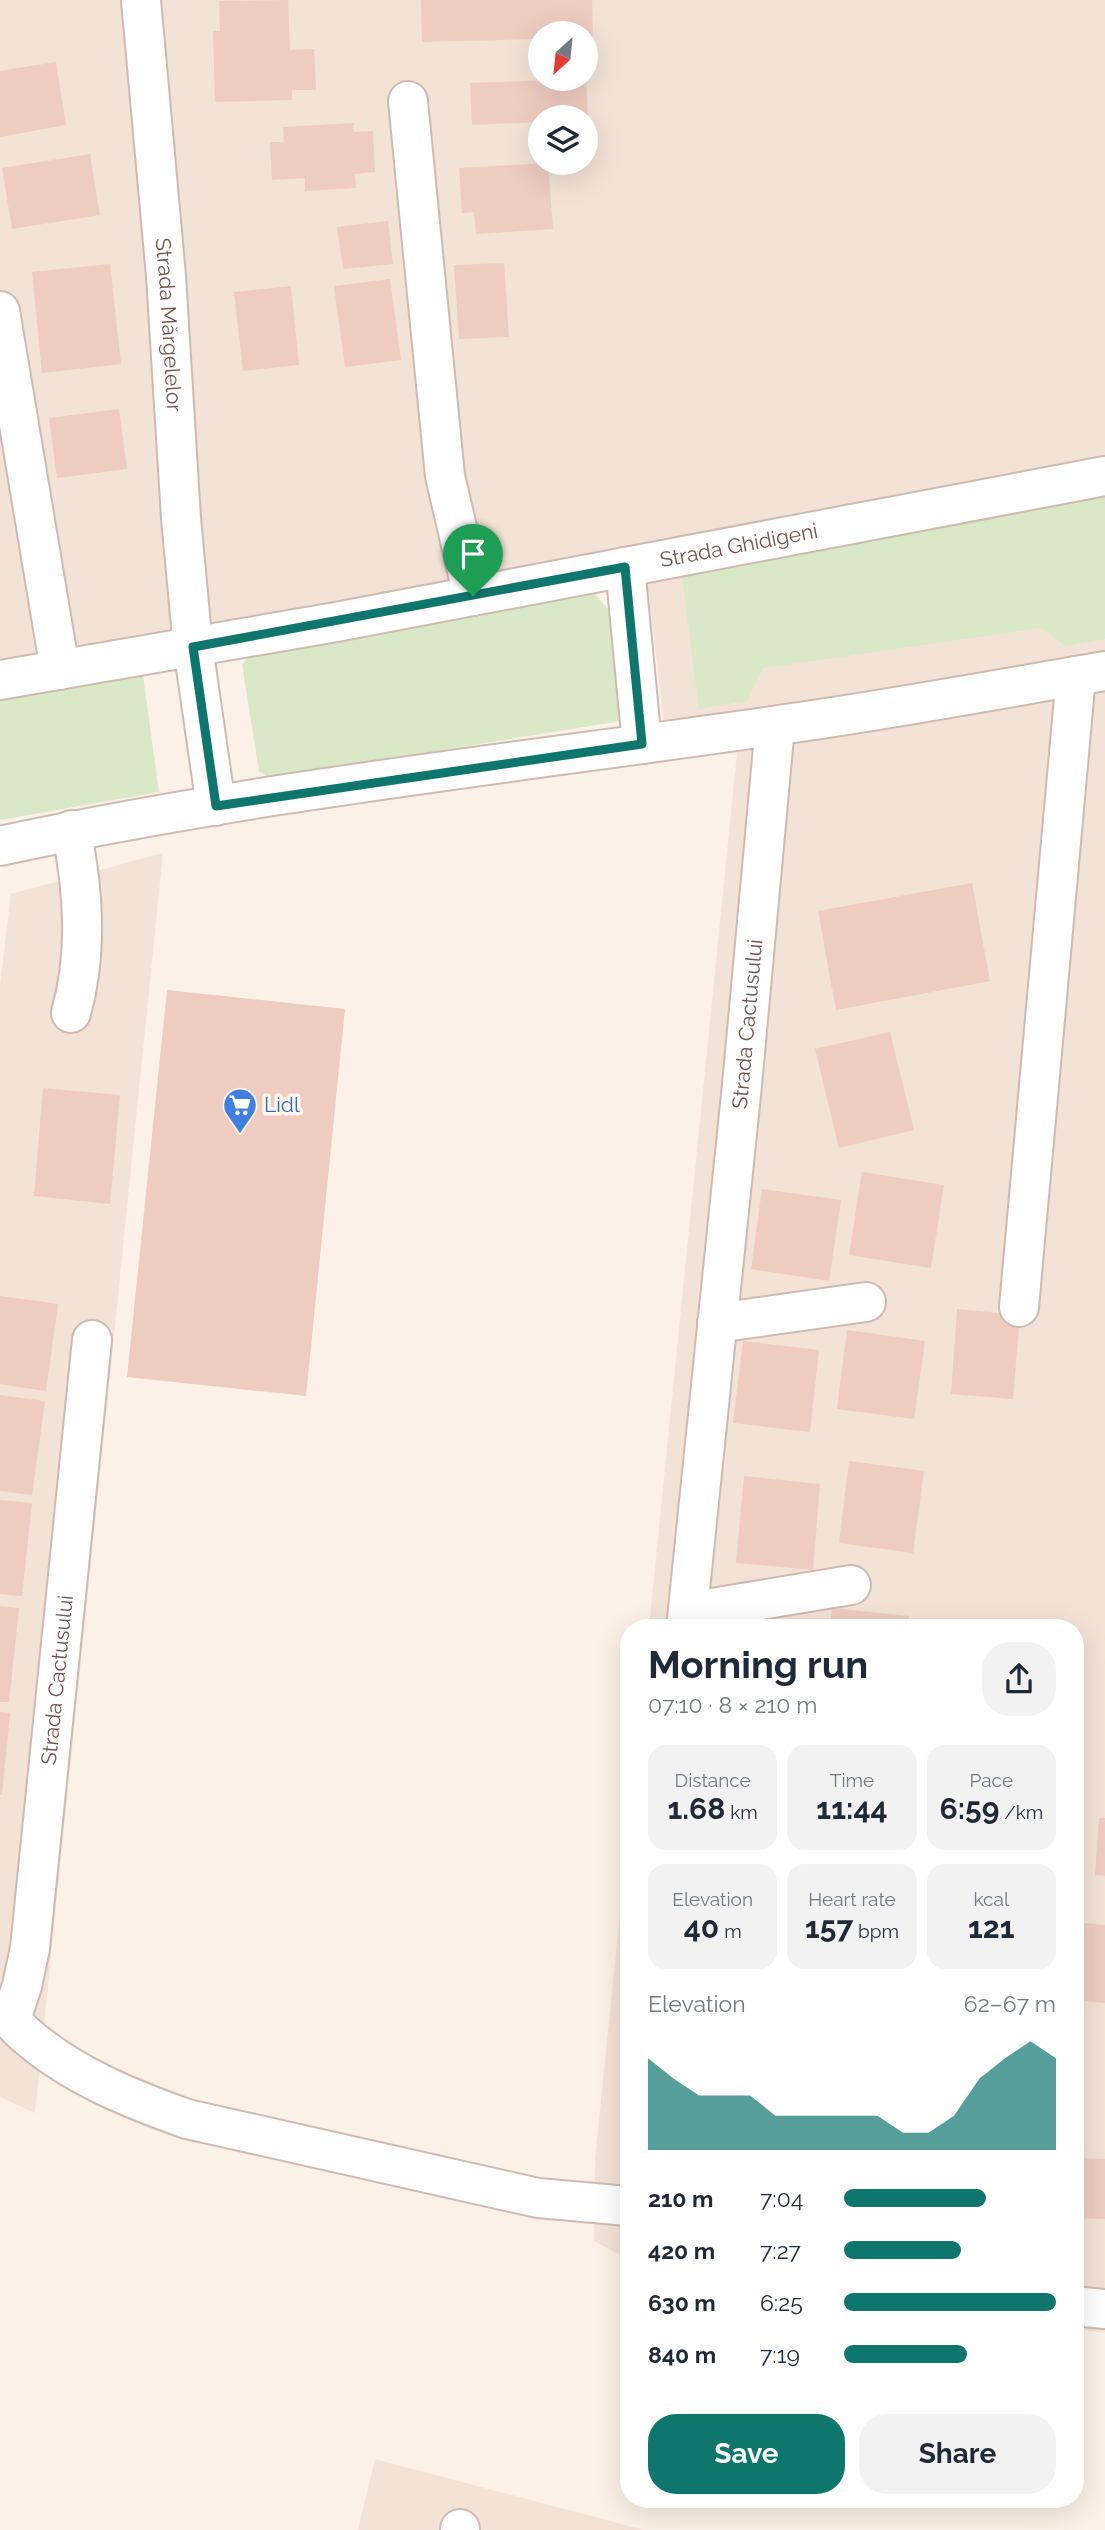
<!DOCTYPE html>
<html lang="en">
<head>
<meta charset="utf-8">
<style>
	:root { --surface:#fff; --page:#f2f2f3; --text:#1f2937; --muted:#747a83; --accent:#0f766e }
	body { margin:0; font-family:Raleway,sans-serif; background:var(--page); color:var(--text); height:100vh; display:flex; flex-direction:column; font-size:26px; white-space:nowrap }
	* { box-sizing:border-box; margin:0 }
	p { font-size:23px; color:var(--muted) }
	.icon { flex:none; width:38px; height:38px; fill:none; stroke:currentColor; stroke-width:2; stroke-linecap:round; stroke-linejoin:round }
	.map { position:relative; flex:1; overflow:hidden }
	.drawer { position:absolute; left:620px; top:1619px; width:464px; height:889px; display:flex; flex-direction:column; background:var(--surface); border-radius:28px; box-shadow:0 7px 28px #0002 }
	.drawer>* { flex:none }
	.needle { width:46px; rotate:207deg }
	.tools { position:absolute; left:528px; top:21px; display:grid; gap:14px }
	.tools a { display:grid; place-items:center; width:70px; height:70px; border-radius:50%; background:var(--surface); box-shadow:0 7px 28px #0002; font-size:35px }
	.pin { position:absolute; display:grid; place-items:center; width:60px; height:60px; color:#fff; margin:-72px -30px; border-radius:50% 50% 50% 0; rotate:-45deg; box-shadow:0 0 7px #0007 }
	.pin .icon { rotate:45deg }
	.round { display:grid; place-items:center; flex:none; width:74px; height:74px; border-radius:28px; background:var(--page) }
	.head { display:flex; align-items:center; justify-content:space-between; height:119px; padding:0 28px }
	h1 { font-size:38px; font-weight:700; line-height:52px }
	.figures { display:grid; grid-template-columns:repeat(3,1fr); gap:10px; height:119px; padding:7px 28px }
	.figures div { display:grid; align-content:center; border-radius:18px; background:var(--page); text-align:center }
	.figures b { font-size:30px; font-weight:700 }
	.figures small { font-size:19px; font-weight:400 }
	.figures p { font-size:19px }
	.chart { height:196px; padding:14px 28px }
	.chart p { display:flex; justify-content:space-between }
	.chart svg { width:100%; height:126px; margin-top:7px; fill:var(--accent); opacity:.7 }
	.primary-button { display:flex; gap:14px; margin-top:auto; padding:14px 28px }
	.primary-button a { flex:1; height:80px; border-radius:28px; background:var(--accent); color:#fff; font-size:28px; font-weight:700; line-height:80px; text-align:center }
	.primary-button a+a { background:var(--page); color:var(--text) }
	ul { padding:0 28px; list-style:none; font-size:23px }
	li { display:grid; grid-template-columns:112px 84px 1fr; align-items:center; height:52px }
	li i { height:18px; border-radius:9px; background:var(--accent) }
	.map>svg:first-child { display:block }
	.residential { fill:#f3e2d6; fill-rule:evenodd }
	.green { fill:#d9e8c6 }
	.building { fill:#efccc0 }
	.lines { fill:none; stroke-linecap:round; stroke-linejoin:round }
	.minor-casing { stroke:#cfbab1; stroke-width:42 }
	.minor { stroke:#fff; stroke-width:38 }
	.route-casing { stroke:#fff; stroke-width:14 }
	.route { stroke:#0f766e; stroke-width:9 }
	.labels { text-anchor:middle; stroke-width:7; stroke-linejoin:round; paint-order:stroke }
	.street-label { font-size:21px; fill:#74554d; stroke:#fef5ed }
	.shop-label { font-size:21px; fill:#366cbe; stroke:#fef5ed; text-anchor:start }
</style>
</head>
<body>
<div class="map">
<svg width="1105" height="2530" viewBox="0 0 1105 2530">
	<rect width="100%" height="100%" fill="#fbf1e7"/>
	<!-- residential -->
	<g class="residential">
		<path d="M0,0H1105V2332L1074,2330V1628L649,1627L737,753L668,757L647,577L0,692ZM541,33H586V79H541ZM541,117H586V163H541Z"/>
		<polygon points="163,853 35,2113 0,2097 0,985 11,894"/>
		<polygon points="628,1834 628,2259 594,2241 595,2160"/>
		<polygon points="375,2459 644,2530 358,2530"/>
	</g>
	<!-- green -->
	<g class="green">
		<polygon points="1105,496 1105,639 1066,646 1040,628 763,668 747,701 699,709 682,577"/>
		<polygon points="595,594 609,610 621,721 270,778 259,771 242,664 255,653"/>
		<polygon points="143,676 159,792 0,820 0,701"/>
	</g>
	<!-- building -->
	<g class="building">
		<polygon points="288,0 290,50 314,49 316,90 292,90 292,100 215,102 213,31 220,31 219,1"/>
		<polygon points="421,0 592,0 593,38 586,38 586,33 541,33 541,39 422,42"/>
		<polygon points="56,62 66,125 0,137 0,71"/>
		<polygon points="586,79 588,117 541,117 541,122 472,125 470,83"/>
		<polygon points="354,123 354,132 373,131 375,172 355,174 356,188 305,191 305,178 272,180 270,142 284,142 283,127"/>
		<polygon points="90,154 100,215 12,229 2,168"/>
		<polygon points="548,163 553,229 476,234 474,212 462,213 459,168"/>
		<polygon points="388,221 393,264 343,269 337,227"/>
		<polygon points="504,263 509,337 459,339 454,265"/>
		<polygon points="110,264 121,364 42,373 32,272"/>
		<polygon points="390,279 401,360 345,367 334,286"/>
		<polygon points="291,286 299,365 243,371 234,292"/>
		<polygon points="119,409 127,469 57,478 49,418"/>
		<polygon points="972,883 990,981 836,1010 818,911"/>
		<polygon points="167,990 345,1009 306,1396 127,1377"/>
		<polygon points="890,1032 914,1130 839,1148 815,1049"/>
		<polygon points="43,1088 120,1095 110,1204 34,1196"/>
		<polygon points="862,1172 944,1185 931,1268 849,1255"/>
		<polygon points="762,1189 841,1200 829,1281 751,1269"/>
		<polygon points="0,1296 58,1304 46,1391 0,1384"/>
		<polygon points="957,1309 1020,1315 1013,1399 951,1394"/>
		<polygon points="847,1330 925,1341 914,1419 837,1409"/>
		<polygon points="743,1341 819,1350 810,1432 733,1423"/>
		<polygon points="0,1395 45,1401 32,1495 0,1491"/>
		<polygon points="849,1461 924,1471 913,1553 839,1543"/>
		<polygon points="744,1476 820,1484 813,1570 736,1563"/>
		<polygon points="0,1500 32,1503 22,1596 0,1594"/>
		<polygon points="0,1606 19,1608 9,1702 0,1702"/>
		<polygon points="832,1608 909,1616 908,1628 830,1628"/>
		<polygon points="0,1712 10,1713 2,1795 0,1795"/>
		<polygon points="1099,1818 1105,1818 1105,1876 1095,1875"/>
		<polygon points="1074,1922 1105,1925 1105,2003 1074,2000"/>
		<polygon points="1074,2158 1105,2159 1105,2219 1074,2218"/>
	</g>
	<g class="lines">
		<!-- minor casing -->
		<g class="minor-casing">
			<g id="minor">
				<path id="s1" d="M141,0L166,276L181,518L193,647L216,806"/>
				<polyline points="408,101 445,476 473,596"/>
				<polyline points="0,311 60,670"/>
				<polyline points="625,567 642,744"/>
				<path id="s2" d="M0,680L336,622L1105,476"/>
				<path d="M0,846C255,791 515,763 772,726C883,711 994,690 1105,671"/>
				<path d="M71,1013C88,953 84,891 71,830"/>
				<polyline points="1019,1307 1076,676"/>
				<polyline points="717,1323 866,1302"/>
				<polyline points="688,1612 851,1585"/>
				<path id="s3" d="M686,1628L742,1085L775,726"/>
				<path d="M0,2009C9,2017 17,2028 27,2036C73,2076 131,2099 187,2119L538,2198L628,2206"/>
				<path id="s4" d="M11,2019L22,1986L30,1948L92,1340"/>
				<polyline points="1074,2306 1105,2309"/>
				<polyline points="460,2530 460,2529"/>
			</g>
		</g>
		<!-- minor -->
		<use href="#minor" class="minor"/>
	</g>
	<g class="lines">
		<!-- route casing -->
		<g class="route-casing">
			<polygon id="route" points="625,567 642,744 216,806 193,647"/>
		</g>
		<!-- route -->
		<use href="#route" class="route"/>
	</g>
	<!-- icons -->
	<defs>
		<g id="supermarket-pin" transform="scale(1.75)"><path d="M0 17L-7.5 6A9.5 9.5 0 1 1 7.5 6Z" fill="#3f7fe0" stroke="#fef5ed"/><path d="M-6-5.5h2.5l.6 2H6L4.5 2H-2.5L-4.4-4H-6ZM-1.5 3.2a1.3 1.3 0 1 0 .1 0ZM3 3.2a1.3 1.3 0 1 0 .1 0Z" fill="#fff"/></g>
	</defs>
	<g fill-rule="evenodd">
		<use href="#supermarket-pin" x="240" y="1105"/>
	</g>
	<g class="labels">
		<!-- street labels -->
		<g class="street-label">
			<text dy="7" stroke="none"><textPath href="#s1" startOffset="326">Strada Mărgelelor</textPath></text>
			<text dy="7" stroke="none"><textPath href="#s2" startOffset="751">Strada Ghidigeni</textPath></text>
			<text dy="7" stroke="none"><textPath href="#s3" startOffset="607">Strada Cactusului</textPath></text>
			<text dy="7" stroke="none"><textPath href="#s4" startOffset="343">Strada Cactusului</textPath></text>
		</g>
		<!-- shop labels -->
		<g class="shop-label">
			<text x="264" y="1112">Lidl</text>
		</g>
	</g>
</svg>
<div class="tools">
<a><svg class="needle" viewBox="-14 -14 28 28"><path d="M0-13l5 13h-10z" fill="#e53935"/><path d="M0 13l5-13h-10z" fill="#747a83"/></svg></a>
<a><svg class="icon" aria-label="layers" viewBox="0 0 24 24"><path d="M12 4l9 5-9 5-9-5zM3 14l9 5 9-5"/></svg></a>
</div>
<div class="pin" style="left:473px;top:596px;background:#1e9e55"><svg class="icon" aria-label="arrive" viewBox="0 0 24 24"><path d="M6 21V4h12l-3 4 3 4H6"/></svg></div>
<section class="drawer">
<div class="head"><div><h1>Morning run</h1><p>07:10 · 8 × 210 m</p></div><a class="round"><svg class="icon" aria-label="share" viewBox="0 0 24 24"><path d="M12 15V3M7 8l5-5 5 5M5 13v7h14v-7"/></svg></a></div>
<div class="figures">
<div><p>Distance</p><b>1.68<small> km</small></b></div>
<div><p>Time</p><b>11:44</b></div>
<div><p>Pace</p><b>6:59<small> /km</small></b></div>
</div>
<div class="figures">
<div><p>Elevation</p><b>40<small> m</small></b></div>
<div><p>Heart rate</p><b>157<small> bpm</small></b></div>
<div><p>kcal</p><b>121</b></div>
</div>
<div class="chart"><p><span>Elevation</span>62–67 m</p>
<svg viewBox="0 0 160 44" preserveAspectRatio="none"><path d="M0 44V12L10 19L20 25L30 25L40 25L50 32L60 32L70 32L80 32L90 32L100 38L110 38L120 32L130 19L140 12L150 6L160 12V44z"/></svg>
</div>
<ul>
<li><b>210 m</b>7:04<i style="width:67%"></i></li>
<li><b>420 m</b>7:27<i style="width:55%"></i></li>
<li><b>630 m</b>6:25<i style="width:100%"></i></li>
<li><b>840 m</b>7:19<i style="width:58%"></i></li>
</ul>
<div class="primary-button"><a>Save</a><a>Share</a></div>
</section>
</div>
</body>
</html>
